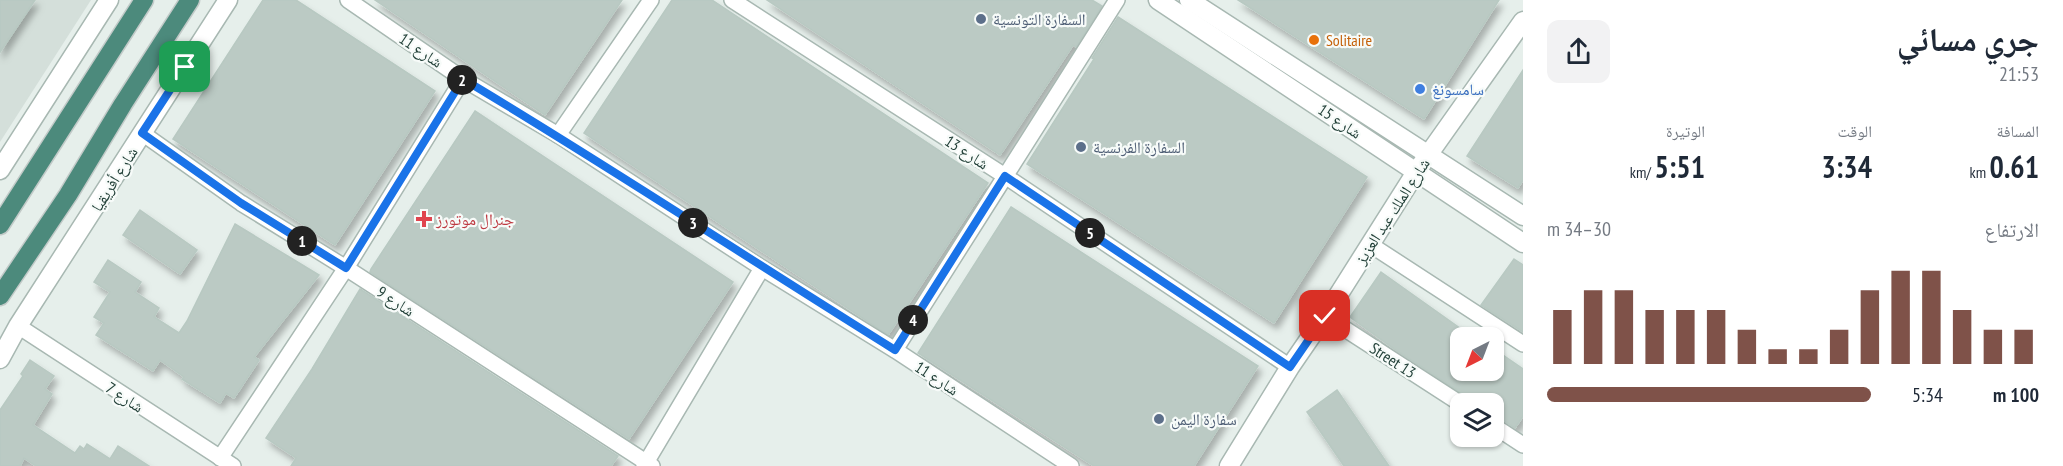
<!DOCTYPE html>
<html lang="ar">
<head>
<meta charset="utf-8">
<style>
	:root { --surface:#fff; --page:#f2f2f3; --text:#1f2937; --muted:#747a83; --accent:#7f5249 }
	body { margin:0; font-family:"PT Sans Narrow","Noto Naskh Arabic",sans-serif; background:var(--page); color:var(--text); direction:rtl; height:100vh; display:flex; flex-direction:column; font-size:22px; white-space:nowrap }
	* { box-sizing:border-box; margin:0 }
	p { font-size:20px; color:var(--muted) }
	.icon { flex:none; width:33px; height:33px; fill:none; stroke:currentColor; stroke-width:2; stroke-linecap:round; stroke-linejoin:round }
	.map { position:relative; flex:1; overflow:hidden; direction:ltr }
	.details { display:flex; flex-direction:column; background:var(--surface); width:540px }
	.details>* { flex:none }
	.needle { width:39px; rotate:222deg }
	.fabs { position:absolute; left:1450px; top:327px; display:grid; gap:12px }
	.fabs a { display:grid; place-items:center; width:54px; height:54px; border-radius:12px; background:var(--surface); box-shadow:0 2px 4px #0004; font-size:30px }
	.pin { position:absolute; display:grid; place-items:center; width:51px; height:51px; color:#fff; margin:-26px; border-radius:12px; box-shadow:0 3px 9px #0006 }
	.km { position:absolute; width:30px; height:30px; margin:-15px; border-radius:50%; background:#222; color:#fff; font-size:16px; line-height:30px; text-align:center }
	.round { display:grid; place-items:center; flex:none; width:63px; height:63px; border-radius:12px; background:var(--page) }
	.summary { display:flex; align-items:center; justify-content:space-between; height:102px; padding:0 24px }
	h1 { font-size:33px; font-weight:800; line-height:45px }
	.stats { display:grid; grid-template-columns:repeat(3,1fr); gap:9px; height:102px; padding:6px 24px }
	.stats div { display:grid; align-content:center }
	.stats b { font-size:30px; font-weight:800 }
	.stats small { font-size:16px; font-weight:400 }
	.stats p { font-size:16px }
	.chart { height:168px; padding:12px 24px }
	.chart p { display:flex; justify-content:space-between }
	.chart svg { width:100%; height:108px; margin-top:6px; stroke:var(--accent); stroke-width:6 }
	ul { padding:0 24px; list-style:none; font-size:20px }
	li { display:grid; grid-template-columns:96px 72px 1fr; align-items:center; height:45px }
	li i { height:15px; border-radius:8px; background:var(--accent) }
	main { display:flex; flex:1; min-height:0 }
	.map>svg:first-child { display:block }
	.built { fill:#d4dfda }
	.building { fill:#bbcac4; stroke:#b8c9c2; stroke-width:1.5; filter:url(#shadow) }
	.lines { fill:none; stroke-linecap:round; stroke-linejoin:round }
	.minor-casing { stroke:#a8b8b2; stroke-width:18 }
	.tertiary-casing { stroke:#a8b8b2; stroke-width:21 }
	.trunk-casing { stroke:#c2cac8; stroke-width:21 }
	.minor { stroke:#fff; stroke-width:15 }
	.tertiary { stroke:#fff; stroke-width:18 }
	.trunk { stroke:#4c8a7c; stroke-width:18 }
	.route-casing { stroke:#fff; stroke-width:12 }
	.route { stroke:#1a73e8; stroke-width:8 }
	.service-dot { fill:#5c6f8a; stroke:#f7fbf9; stroke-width:2 }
	.food-dot { fill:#e8710a; stroke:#f7fbf9; stroke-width:2 }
	.shop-dot { fill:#3f7fe0; stroke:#f7fbf9; stroke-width:2 }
	.health-dot { fill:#e0444e; stroke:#f7fbf9; stroke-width:2 }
	.labels { text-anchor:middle; stroke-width:4.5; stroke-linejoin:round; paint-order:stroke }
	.service-label { font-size:16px; fill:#4e5e75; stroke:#f7fbf9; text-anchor:start }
	.food-label { font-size:16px; fill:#c56008; stroke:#f7fbf9; text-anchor:start }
	.street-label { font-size:16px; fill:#24423a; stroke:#f7fbf9 }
	.shop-label { font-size:16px; fill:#366cbe; stroke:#f7fbf9; text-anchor:start }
	.health-label { font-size:16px; fill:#be3a42; stroke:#f7fbf9; text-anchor:start }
</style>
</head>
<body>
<main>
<section class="details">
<div class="summary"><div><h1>جري مسائي</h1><p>21:53</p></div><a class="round"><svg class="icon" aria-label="share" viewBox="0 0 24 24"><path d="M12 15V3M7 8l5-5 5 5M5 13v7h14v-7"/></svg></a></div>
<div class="stats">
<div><p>المسافة</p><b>0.61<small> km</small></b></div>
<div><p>الوقت</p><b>3:34</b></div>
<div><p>الوتيرة</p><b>5:51<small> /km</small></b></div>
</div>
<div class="chart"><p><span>الارتفاع</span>30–34 m</p>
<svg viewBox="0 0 160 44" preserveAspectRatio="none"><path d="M5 44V22M15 44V14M25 44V14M35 44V22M45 44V22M55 44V22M65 44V30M75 44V38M85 44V38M95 44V30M105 44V14M115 44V6M125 44V6M135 44V22M145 44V30M155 44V30"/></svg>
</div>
<ul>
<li><b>100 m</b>5:34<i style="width:100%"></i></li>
</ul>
</section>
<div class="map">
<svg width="1523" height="466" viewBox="0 0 1523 466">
	<defs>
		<filter id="shadow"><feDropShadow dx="3.5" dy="6" stdDeviation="3" flood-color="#0004"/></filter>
	</defs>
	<rect width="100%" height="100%" fill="#e6efeb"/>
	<!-- built -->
	<polygon class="built" points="0,0 91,0 0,142"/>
	<!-- building -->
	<g class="building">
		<polygon points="0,0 35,0 0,52"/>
		<polygon points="263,0 296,0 435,91 335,245 173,139"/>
		<polygon points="375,0 622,0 545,115"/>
		<polygon points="672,0 712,0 988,183 888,335 584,133"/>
		<polygon points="767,0 1092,0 1102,6 1076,47 1073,45 1000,155"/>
		<polygon points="1238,0 1499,0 1424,119"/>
		<polygon points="1118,17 1367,177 1274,323 1027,164 1094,59 1092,58"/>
		<polygon points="1523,70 1523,180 1518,188 1467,156"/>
		<polygon points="475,111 733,282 629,439 370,272 371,269"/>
		<polygon points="1011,207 1258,366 1194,466 1094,466 918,353"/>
		<polygon points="140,210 197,250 180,274 123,235"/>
		<polygon points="235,224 319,275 254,357 259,360 234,398 226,393 220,403 182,379 184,377 160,360 153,371 96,335 104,323 94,317 110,292 94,282 108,260 141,282 135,292 159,308 154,317 179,333 187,321"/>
		<polygon points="1514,259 1523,265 1523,332 1481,305"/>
		<polygon points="1381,272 1461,329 1461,370 1494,370 1494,349 1523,369 1523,416 1515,428 1494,414 1494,404 1478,404 1397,351 1350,317"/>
		<polygon points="360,289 618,456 611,466 291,466 296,458 266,438 312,369"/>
		<polygon points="30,360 54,376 45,389 52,394 33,425 75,453 80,446 84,449 87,444 110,459 118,446 149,466 36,466 24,458 20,466 0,466 0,410 23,376 21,374"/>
		<polygon points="1337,390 1389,466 1344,466 1307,412"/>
	</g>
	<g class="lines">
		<!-- minor casing -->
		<g class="minor-casing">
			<g id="minor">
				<polyline points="348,0 463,79 558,135 762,268 895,350 1071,466"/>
				<polyline points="732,0 1005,176 1290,367"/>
				<polyline points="142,133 241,203 346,268 652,466"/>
				<polyline points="558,135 651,0"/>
				<polyline points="1371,245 1523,344"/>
				<polyline points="1325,316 1461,404"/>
				<polyline points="18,326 233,466"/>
				<polyline points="895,350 1117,0"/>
				<polyline points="1494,426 1523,445"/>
				<polyline points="220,458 346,268 463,79"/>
				<polyline points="644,466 762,268"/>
			</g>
		</g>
		<!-- tertiary casing -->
		<g class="tertiary-casing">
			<g id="tertiary">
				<polyline points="1158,0 1523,243"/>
				<polyline points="1189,0 1523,216"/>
				<polyline points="0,170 109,0"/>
				<polyline points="0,359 18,326 228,0"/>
				<polyline points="1229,466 1290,367 1325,316 1416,172 1523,21"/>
			</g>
		</g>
		<!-- trunk casing -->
		<g class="trunk-casing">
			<g id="trunk">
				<polyline points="0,225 144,0"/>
				<polyline points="0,296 68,195 123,104 190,0"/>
			</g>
		</g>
		<!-- minor -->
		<use href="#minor" class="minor"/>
		<!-- tertiary -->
		<use href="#tertiary" class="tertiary"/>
		<!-- trunk -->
		<use href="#trunk" class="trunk"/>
	</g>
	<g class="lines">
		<!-- route casing -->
		<g class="route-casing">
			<path id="route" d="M185,67L142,133L241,203L346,268L463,79C609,166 750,260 895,350L1005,176L1290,367L1325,316"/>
		</g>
		<!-- route -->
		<use href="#route" class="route"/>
	</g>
	<!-- markers -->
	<g class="service-dot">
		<circle cx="981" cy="19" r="6"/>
		<circle cx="1081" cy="147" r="6"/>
		<circle cx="1159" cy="419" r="6"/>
	</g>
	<circle class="food-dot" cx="1314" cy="40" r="6"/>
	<circle class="shop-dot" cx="1420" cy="89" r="6"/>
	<path class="health-dot" d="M421 210h6v6h6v6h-6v6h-6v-6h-6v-6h6z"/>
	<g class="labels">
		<!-- service labels -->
		<g class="service-label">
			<text x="993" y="25">السفارة التونسية</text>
			<text x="1093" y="153">السفارة الفرنسية</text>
			<text x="1171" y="425">سفارة اليمن</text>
		</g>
		<!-- food labels -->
		<g class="food-label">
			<text x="1326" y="46">Solitaire</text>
		</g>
		<!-- street labels -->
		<g class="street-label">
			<text transform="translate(421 50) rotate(34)" y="6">شارع 11</text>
			<text transform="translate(1340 121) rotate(34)" y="6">شارع 15</text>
			<text transform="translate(967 152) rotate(33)" y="6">شارع 13</text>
			<text transform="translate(114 179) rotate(-58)" y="6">شارع أفريقيا</text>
			<text transform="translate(1392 211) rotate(-57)" y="6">شارع الملك عبد العزيز</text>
			<text transform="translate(396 301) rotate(33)" y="6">شارع 9</text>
			<text transform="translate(1393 360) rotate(33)" y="6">Street 13</text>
			<text transform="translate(937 378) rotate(33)" y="6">شارع 11</text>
			<text transform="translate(125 397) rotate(33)" y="6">شارع 7</text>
		</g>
		<!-- shop labels -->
		<g class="shop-label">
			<text x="1432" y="95">سامسونغ</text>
		</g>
		<!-- health labels -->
		<g class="health-label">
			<text x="436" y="225">جنرال موتورز</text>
		</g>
	</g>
</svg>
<div class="fabs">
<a><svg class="needle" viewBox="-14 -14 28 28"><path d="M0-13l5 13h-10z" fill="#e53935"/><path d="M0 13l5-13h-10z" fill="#747a83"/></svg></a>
<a><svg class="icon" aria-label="layers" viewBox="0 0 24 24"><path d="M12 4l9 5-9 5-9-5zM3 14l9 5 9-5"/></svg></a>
</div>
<div class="pin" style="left:185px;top:67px;background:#1e9e55"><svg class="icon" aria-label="arrive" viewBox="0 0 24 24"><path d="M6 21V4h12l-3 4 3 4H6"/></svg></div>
<div class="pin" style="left:1325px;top:316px;background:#d93025"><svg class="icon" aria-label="check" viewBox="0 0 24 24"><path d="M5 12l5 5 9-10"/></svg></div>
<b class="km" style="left:302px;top:241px">1</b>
<b class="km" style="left:462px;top:80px">2</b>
<b class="km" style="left:693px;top:223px">3</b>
<b class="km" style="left:913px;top:320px">4</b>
<b class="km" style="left:1090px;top:233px">5</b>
</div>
</main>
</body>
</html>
